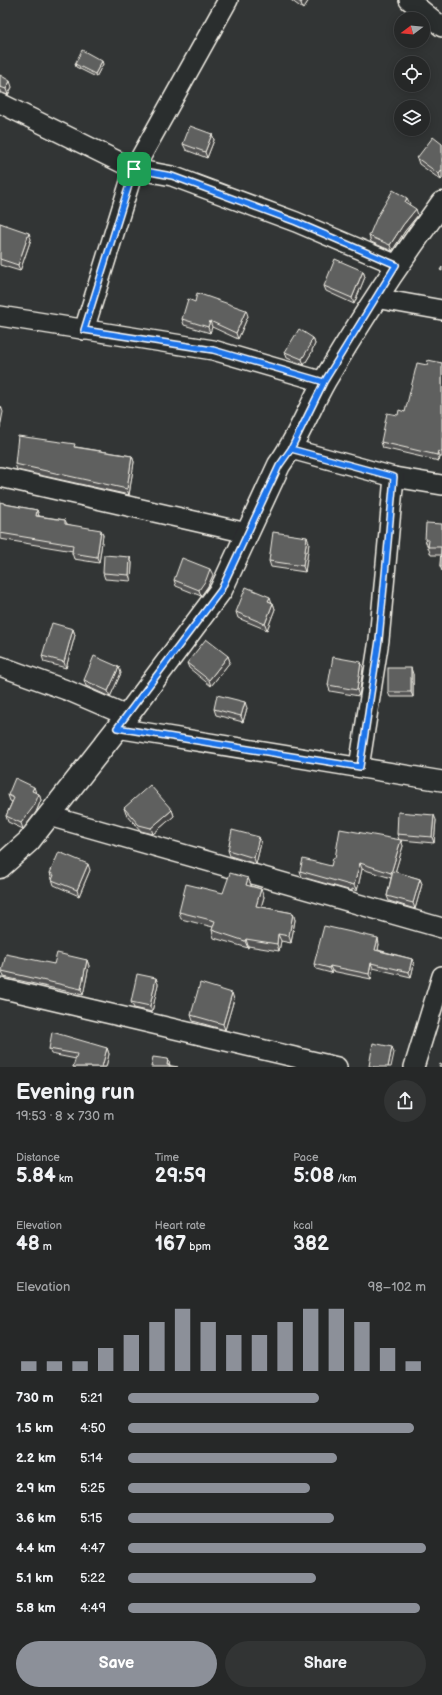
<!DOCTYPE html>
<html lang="en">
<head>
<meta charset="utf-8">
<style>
	:root { --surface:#262828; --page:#323434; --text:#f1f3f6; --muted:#a4a6a8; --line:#424445; --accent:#8c9099 }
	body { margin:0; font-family:"Balsamiq Sans",sans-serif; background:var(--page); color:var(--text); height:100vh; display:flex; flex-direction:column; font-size:15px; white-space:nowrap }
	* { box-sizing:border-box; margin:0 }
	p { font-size:13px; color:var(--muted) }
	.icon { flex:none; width:22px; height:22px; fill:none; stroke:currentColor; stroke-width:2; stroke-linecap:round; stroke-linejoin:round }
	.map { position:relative; height:1067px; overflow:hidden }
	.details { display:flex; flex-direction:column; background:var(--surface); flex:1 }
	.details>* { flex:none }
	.needle { width:26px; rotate:254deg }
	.controls { position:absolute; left:394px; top:12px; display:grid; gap:8px }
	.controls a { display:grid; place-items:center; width:36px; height:36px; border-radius:50%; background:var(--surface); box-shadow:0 2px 10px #0003,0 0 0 1px var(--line); font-size:20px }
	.pin { position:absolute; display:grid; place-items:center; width:34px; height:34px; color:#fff; margin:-17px; border-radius:8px; box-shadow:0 2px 6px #0006 }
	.round { display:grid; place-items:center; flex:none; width:42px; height:42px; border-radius:21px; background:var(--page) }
	.head { display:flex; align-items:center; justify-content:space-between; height:68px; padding:0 16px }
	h1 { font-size:22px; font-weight:700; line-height:30px }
	.figures { display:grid; grid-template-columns:repeat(3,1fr); gap:6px; height:68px; padding:4px 16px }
	.figures div { display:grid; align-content:center }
	.figures b { font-size:20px; font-weight:700 }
	.figures small { font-size:11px; font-weight:400 }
	.figures p { font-size:11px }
	.chart { height:112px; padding:8px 16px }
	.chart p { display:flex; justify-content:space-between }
	.chart svg { width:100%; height:72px; margin-top:4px; stroke:var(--accent); stroke-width:6 }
	.primary-button { display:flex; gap:8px; margin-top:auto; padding:8px 16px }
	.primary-button a { flex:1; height:46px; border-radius:24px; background:var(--accent); color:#fff; font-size:16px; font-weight:700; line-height:46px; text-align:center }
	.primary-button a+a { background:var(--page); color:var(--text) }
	ul { padding:0 16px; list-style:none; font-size:13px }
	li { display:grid; grid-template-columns:64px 48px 1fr; align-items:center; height:30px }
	li i { height:10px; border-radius:5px; background:var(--accent) }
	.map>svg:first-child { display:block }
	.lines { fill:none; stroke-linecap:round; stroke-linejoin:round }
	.street-casing { stroke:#f4f1e8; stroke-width:22 }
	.secondary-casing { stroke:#f4f1e8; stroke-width:25 }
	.street { stroke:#2a2d2e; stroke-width:19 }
	.secondary { stroke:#2a2d2e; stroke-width:22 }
	.wall { fill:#525352; stroke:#f4f1e8 }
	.shaded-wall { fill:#424342; stroke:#f4f1e8 }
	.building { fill:#5f605f; stroke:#f4f1e8 }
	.route-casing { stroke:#fff; stroke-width:8 }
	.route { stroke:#1a73e8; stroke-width:5 }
</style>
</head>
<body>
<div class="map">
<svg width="442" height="1067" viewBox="0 0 442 1067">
	<rect width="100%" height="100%" fill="#323535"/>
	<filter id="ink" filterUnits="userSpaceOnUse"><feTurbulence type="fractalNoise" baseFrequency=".025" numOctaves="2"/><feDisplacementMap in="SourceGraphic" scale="8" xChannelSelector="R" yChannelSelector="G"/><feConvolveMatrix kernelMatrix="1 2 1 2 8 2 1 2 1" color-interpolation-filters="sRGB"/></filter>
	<g filter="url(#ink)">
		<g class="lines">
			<!-- street casing -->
			<g class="street-casing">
				<g id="street">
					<polyline points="409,0 442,27"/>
					<polyline points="0,103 134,169 172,176 296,222 397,265"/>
					<polyline points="375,298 442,310"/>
					<polyline points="0,316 213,350 324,382"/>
					<polyline points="84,330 134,169 228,0"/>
					<polyline points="291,449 394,477 442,485"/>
					<polyline points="0,477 247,533"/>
					<polyline points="0,666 69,691 127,716"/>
					<polyline points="117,728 442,781"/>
					<polyline points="359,767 379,640 394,477"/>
					<polyline points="49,816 442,928"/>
					<polyline points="0,988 337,1067"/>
					<polyline points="414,1067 442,976"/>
				</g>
			</g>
			<!-- secondary casing -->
			<g class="secondary-casing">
				<path id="secondary" d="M0,867L29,841L127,716L221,590L279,465C298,439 309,408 325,380C361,319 400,260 442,203"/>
			</g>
			<!-- street -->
			<use href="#street" class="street"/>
			<!-- secondary -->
			<use href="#secondary" class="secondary"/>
		</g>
		<!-- wall -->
		<g class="wall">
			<polygon points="291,0 309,0 303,9"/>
			<polygon points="75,64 103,64 96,77 76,67"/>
			<polygon points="0,75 12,87 8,95 0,92"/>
			<polygon points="212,134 214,140 207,158 186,150 183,144"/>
			<polygon points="442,144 442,179 441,180 419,164 417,158"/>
			<polygon points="410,204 409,205 418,215 405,231 392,251 371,242 369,236"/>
			<polygon points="0,223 31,239 20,271 0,265"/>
			<polygon points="363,271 365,277 354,304 326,291 324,286"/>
			<polygon points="248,316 238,339 212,327 210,333 184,325 182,319"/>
			<polygon points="313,338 315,344 312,350 312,352 304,365 287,358 285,352"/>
			<polygon points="442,363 442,457 440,457 439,461 383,448 381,442 398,415 405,412 427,365"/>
			<polygon points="76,447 132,456 134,462 129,495 17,470 15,464"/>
			<polygon points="0,502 5,504 37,510 39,516 65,520 67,524 103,535 99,563 74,559 72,553 73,551 0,539"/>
			<polygon points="442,524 442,571 440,566 441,555 431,555 425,540"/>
			<polygon points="309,543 305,572 271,567 269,561"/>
			<polygon points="130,557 132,563 131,581 105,579 103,573"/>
			<polygon points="213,575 208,586 201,596 176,586 174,580"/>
			<polygon points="272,603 273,603 275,609 267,630 238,618 236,612"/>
			<polygon points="73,629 75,635 66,668 44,662 42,656"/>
			<polygon points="228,656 230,662 211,686 189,668 187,663"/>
			<polygon points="363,668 359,696 330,691 328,685"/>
			<polygon points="121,673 110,697 86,686 84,680"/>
			<polygon points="413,674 413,697 390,697 388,692"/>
			<polygon points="247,708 243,722 216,715 214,709"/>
			<polygon points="36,793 39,794 41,800 36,812 23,829 8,822 6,816 12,802 10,801 8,795"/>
			<polygon points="124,808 172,810 174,816 153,834 141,831 126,814"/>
			<polygon points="436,820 434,843 401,840 403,846 395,872 420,879 422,884 415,909 389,901 387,896 391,878 362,869 357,891 352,889 352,891 302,877 300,871 331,866 335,858 399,840 397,834"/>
			<polygon points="261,843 256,864 230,856 228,850"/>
			<polygon points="90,870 79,896 54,885 50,873"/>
			<polygon points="248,878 251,885 251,886 261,889 264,897 261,907 293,913 295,920 291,943 281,941 279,951 248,946 248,948 214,938 212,930 213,927 181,919 179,912 223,893"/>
			<polygon points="379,944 378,950 412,959 414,964 411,977 373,968 371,979 332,971 331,973 316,969 314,964"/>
			<polygon points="87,960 89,966 83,995 4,977 2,971 54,964"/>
			<polygon points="156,978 158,984 152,1012 134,1008 131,1002"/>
			<polygon points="234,999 225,1030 193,1021 191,1015"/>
			<polygon points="107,1048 109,1054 106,1067 73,1067 76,1059 51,1054 49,1049"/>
		</g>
		<!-- shaded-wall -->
		<g class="shaded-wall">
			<polygon points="303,0 309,0 303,9 301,3"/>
			<polygon points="102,61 103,64 96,77 95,74"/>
			<polygon points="10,81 12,87 8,95 6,89"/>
			<polygon points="212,134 214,140 207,158 205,152"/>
			<polygon points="442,170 442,179 441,180 439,174"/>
			<polygon points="407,198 410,204 407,208 405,202"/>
			<polygon points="416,209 418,215 405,231 392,251 390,245 403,225"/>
			<polygon points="29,233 31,239 20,271 18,265"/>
			<polygon points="363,271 365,277 354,304 352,298"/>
			<polygon points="246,310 248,316 238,339 236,333"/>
			<polygon points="210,321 212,327 210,333 208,327"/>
			<polygon points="313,338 315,344 312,350 312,352 304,365 302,359 309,345"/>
			<polygon points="1,406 3,412 0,428 0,409"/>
			<polygon points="438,451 440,457 439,461 437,455"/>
			<polygon points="132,456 134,462 129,495 127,489"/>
			<polygon points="37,510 39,516 36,516"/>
			<polygon points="101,530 103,535 99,563 97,557"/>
			<polygon points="307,537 309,543 305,572 303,566"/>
			<polygon points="130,557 132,563 131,581 129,575"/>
			<polygon points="210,569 213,575 208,586 201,596 199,590"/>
			<polygon points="270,597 272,603 268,601"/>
			<polygon points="273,603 275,609 267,630 265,624"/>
			<polygon points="73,629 75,635 66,668 64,662"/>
			<polygon points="228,656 230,662 211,686 209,680"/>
			<polygon points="361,662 363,668 359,696 357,690"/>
			<polygon points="119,667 121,673 110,697 108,691"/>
			<polygon points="411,668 413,674 413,697 411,692"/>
			<polygon points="245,702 247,708 243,722 241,716"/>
			<polygon points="34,787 36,793 32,791"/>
			<polygon points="39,794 41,800 36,812 23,829 21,823"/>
			<polygon points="172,810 174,816 153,834 151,828"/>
			<polygon points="434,815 436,820 434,843 432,837"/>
			<polygon points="259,837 261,843 256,864 254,858"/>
			<polygon points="401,840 403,846 393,879 391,873"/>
			<polygon points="360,863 362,869 357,891 354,885"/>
			<polygon points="88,864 90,870 79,896 77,890"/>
			<polygon points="248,878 251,885 249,892 246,885"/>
			<polygon points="420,879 422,884 415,909 413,903"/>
			<polygon points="261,889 264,897 259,914 256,906"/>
			<polygon points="293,913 295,920 291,943 289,936"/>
			<polygon points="278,934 281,941 279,951 277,944"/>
			<polygon points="378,938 379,944 377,955 375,950"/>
			<polygon points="246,939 248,946 248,948 245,941"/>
			<polygon points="412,959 414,964 411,977 409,972"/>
			<polygon points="87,960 89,966 83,995 81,989"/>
			<polygon points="371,963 373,968 371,979 369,974"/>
			<polygon points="330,966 332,971 331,973 329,968"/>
			<polygon points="156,978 158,984 152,1012 150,1006"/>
			<polygon points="232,993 234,999 225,1030 223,1024"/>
			<polygon points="392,1047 394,1053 391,1067 388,1067"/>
			<polygon points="107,1048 109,1054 106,1067 102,1067"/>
			<polygon points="168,1059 170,1065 167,1065"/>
		</g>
		<!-- building -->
		<g class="building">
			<polygon points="297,0 303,0 301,3"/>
			<polygon points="82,50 102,61 95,74 75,64"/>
			<polygon points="0,75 10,81 6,89 0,87"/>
			<polygon points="190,126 212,134 205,152 183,144"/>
			<polygon points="433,137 442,144 442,170 439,174 417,158"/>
			<polygon points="393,190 407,198 405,202 416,209 403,225 390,245 369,236 377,217"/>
			<polygon points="0,223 29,233 18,265 0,259"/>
			<polygon points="335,259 363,271 352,298 324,286"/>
			<polygon points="442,267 442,271 440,270"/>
			<polygon points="197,293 246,310 236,333 210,321 208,327 182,319 188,299 195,302"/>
			<polygon points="299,329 313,338 309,345 310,346 302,359 285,352"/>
			<polygon points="428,360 442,363 442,452 438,451 437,455 381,442 387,413 398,415 399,410 405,412 417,363 427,365"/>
			<polygon points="18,436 75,444 74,447 132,456 127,489 15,464"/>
			<polygon points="0,502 4,503 4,504 37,510 36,516 65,520 65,524 101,530 97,557 72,553 73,545 0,533"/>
			<polygon points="426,523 442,524 442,566 440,566 441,547 428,547 429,540 425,540"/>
			<polygon points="273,532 307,537 303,566 269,561"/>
			<polygon points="104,555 130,557 129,575 103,573"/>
			<polygon points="182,558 210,569 206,580 199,590 174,580"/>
			<polygon points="246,587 270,597 268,601 273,603 265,624 236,612"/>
			<polygon points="52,623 73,629 64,662 42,656"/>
			<polygon points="206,639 228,656 209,680 187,663"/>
			<polygon points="94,656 119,667 108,691 84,680"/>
			<polygon points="333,657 361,662 357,690 328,685"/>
			<rect x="388" y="668" width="23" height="24"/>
			<polygon points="217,695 245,702 241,716 214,709"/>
			<polygon points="15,778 34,787 32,791 39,794 34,806 21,823 6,816 14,798 8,795"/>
			<polygon points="150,785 172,810 151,828 139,825 124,808"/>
			<polygon points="398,812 434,815 432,837 397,834"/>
			<polygon points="340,829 401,840 391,873 360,863 354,885 350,884 350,885 300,871 303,859 331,866 333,858 335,858"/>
			<polygon points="232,830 259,837 254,858 228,850"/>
			<polygon points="59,852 88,864 77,890 52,880 54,875 50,873"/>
			<polygon points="393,871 420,879 413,903 387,896"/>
			<polygon points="230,873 248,878 246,885 261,889 256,906 293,913 289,936 278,934 277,944 246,939 245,941 212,930 215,921 179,912 186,884 223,893"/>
			<polygon points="324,926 378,938 375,950 412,959 409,972 371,963 369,974 330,966 329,968 314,964"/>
			<polygon points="57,953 87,960 81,989 2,971 6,954 54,964"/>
			<polygon points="137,974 156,978 150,1006 131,1002"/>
			<polygon points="200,983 232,993 223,1024 191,1015"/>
			<polygon points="52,1032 107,1048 102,1067 73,1067 77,1054 49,1049"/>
			<polygon points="373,1043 392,1047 388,1067 375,1067 369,1066"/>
			<polygon points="153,1057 168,1059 167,1065 178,1067 151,1067"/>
			<polygon points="440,1064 442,1065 442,1067 439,1067"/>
		</g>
	</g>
	<g class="lines" filter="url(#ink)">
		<!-- route casing -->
		<g class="route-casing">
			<polyline id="route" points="134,169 84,330 213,350 324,382 291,449 279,466 221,590 117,728 360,767 379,640 394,477 291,449 324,382 396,265 296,222 172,176 134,169"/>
		</g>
		<!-- route -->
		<use href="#route" class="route"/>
	</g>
</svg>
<div class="controls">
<a><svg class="needle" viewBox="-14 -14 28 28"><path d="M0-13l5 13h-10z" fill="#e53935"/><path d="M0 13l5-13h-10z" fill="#a4a6a8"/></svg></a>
<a><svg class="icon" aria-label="locate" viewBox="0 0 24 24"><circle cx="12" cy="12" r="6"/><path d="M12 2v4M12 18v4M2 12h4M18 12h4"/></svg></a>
<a><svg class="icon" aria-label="layers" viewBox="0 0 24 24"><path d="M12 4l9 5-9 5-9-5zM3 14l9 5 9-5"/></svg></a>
</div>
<div class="pin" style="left:134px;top:169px;background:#1e9e55"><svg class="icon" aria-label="arrive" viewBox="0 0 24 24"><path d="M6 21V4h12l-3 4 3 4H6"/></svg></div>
</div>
<section class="details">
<div class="head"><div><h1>Evening run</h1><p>19:53 · 8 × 730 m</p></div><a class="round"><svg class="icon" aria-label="share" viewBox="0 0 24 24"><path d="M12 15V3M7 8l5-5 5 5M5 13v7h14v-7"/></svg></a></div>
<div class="figures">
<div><p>Distance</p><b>5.84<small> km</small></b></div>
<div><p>Time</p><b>29:59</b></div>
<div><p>Pace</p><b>5:08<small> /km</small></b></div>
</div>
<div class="figures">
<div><p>Elevation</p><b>48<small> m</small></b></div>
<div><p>Heart rate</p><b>167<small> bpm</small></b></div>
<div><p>kcal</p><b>382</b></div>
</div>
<div class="chart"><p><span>Elevation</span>98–102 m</p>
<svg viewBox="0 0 160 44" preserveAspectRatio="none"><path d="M5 44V38M15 44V38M25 44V38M35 44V30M45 44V22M55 44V14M65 44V6M75 44V14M85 44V22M95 44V22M105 44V14M115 44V6M125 44V6M135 44V14M145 44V30M155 44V38"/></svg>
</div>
<ul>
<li><b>730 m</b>5:21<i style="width:64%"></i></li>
<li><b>1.5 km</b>4:50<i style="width:96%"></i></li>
<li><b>2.2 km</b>5:14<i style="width:70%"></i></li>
<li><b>2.9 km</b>5:25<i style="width:61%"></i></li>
<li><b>3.6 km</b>5:15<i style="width:69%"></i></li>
<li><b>4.4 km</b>4:47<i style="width:100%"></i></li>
<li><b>5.1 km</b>5:22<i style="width:63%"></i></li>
<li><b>5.8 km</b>4:49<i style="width:98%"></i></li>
</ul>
<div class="primary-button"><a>Save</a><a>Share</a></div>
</section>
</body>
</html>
